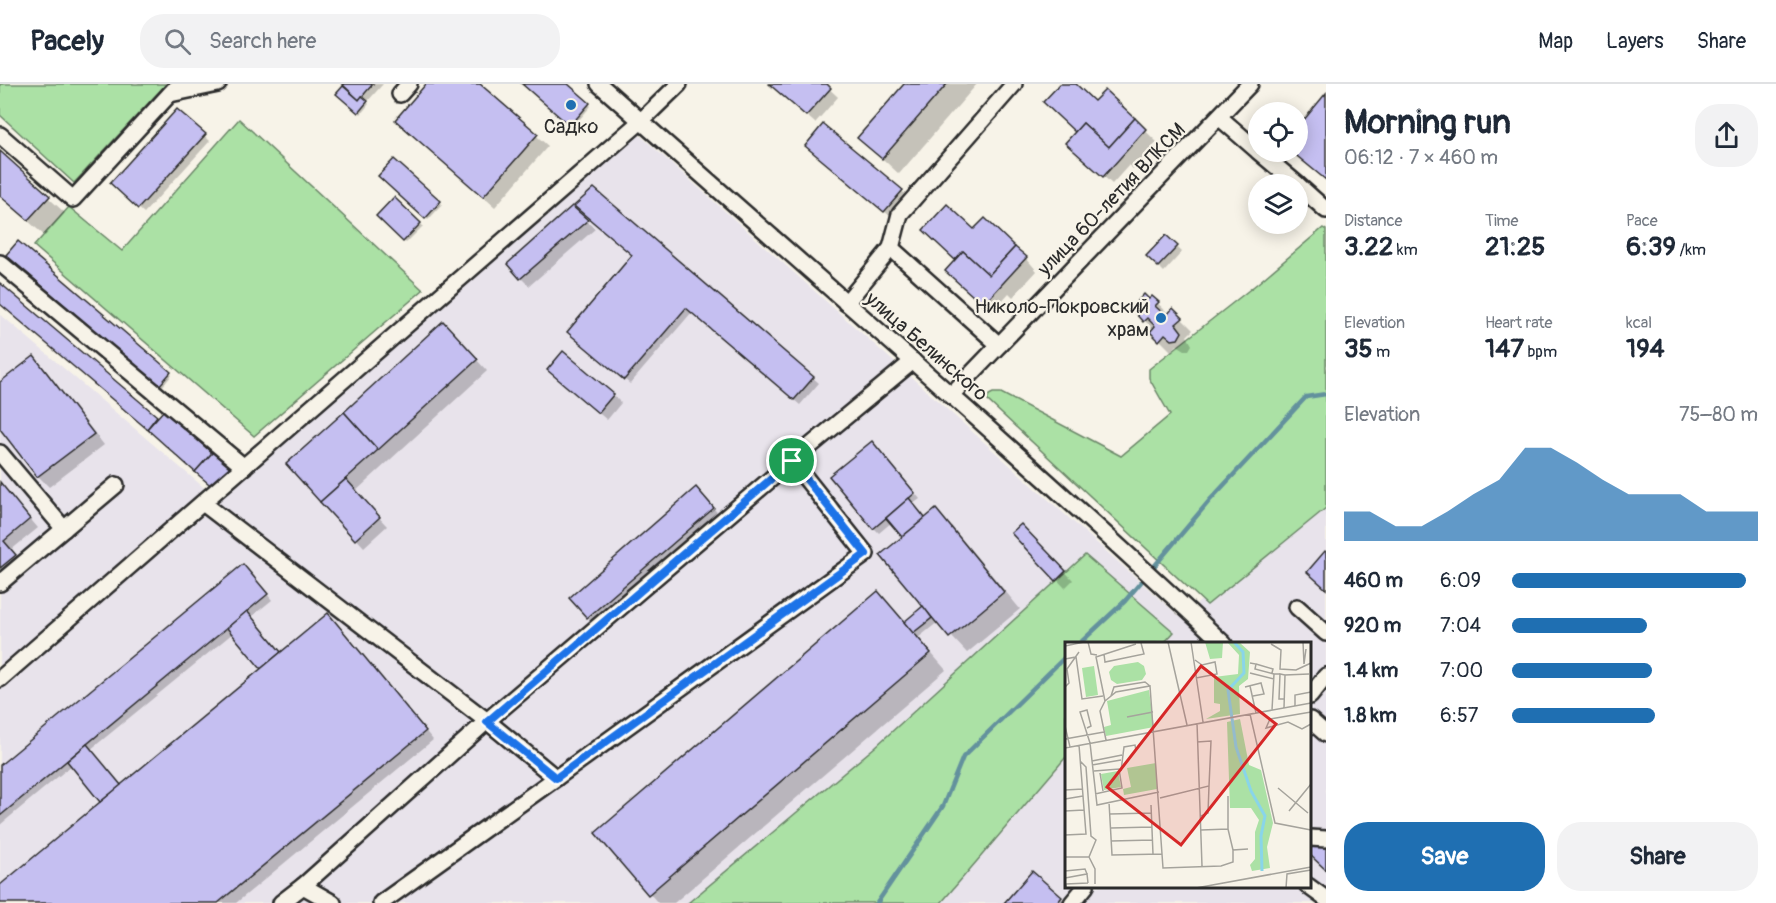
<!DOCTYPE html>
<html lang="en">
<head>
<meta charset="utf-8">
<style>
	:root { --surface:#fff; --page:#f2f2f3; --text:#1f2937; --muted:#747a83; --line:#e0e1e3; --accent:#1f6fb2 }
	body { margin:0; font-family:Pangolin,sans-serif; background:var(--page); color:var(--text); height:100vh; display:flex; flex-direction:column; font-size:22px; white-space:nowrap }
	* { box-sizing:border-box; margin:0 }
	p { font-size:20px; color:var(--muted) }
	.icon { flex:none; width:33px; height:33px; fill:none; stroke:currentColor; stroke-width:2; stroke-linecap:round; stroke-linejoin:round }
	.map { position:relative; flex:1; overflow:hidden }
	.drawer { display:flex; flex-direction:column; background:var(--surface); width:450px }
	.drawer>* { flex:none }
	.tools { position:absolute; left:1248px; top:18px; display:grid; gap:12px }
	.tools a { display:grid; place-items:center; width:60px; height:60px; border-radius:50%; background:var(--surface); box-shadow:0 3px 15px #0003; font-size:30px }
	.pin { position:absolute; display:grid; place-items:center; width:51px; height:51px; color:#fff; margin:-26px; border:3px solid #fff; border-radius:50%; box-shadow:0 2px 6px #0007 }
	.round { display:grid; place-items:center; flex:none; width:63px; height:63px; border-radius:24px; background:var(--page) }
	.headline { display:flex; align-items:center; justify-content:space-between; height:102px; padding:0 18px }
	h1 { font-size:33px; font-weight:700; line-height:45px }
	.metrics { display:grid; grid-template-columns:repeat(3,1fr); gap:9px; height:102px; padding:6px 18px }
	.metrics div { display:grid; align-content:center }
	.metrics b { font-size:26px; font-weight:700 }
	.metrics small { font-size:16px; font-weight:400 }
	.metrics p { font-size:16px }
	.chart { height:168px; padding:12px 18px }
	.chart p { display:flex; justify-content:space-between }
	.chart svg { width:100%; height:108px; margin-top:6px; fill:var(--accent); opacity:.7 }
	.action { display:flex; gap:12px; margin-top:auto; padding:12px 18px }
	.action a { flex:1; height:69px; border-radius:24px; background:var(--accent); color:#fff; font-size:24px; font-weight:700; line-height:69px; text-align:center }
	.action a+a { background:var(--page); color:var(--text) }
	ul { padding:0 18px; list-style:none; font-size:20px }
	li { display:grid; grid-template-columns:96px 72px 1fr; align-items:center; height:45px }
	li i { height:15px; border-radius:8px; background:var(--accent) }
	header { display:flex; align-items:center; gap:36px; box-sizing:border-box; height:84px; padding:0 30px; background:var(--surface); border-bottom:2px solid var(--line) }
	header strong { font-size:28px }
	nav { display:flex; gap:33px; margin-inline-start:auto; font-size:21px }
	.search { width:420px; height:54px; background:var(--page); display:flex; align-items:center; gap:15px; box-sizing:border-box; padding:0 21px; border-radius:24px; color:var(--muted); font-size:22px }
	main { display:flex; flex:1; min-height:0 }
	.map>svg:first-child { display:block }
	.built { fill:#e8e3eb; fill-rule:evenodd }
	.green { fill:#abe1a5; stroke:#6b8668; stroke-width:1.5 }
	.shadow { fill:#0003; fill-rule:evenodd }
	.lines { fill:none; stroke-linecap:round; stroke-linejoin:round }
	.stream { stroke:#63919d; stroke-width:4.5 }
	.building { fill:#c5bff1; stroke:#2b2b2b; stroke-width:1.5 }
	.minor-casing { stroke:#2b2b2b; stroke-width:20 }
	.minor { stroke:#f7f3e8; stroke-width:15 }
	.route-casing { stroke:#fff; stroke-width:12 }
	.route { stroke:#1a73e8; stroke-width:8 }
	.poi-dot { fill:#1f6fb2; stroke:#f7f3e8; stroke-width:2 }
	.labels { text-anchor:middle; stroke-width:4.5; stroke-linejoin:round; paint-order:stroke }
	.poi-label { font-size:20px; fill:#2b2b2b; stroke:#f7f3e8 }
	.street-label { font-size:20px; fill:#2b2b2b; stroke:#f7f3e8 }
	.inset-river { fill:none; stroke:#89d5e9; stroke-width:3 }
	.inset-road { fill:none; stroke:#a5a39c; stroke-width:1.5 }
	.view { fill:#d62828; fill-opacity:0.15; stroke:#d62828; stroke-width:3 }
	.inset-edge { fill:none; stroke:#2b2b2b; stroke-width:3 }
</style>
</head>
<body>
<header>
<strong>Pacely</strong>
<div class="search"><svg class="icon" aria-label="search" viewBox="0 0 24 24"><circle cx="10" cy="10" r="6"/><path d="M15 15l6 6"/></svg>Search here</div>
<nav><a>Map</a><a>Layers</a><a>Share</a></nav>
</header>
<main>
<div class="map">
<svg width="1326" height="819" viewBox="0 0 1326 819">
	<rect width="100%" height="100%" fill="#f7f3e8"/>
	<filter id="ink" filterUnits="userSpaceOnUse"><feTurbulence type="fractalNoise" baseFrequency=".0167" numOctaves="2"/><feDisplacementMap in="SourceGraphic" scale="12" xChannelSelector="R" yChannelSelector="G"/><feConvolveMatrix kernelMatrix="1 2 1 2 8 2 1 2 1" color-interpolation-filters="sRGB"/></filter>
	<g filter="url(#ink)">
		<!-- built -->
		<path class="built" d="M634,46L1180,533L1326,419V819H0V230L215,413ZM1066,560H1310V802H1066Z"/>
		<!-- green -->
		<g class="green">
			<polygon points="0,0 166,0 74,99 0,31"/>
			<polygon points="239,35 423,206 254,352 34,162 69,123 122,167"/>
			<polygon points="1323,144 1326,146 1326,424 1207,521 987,316 989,311 993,309 1001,309 1121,372 1170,331 1149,294 1149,285 1258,199"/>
			<polygon points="1085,471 1174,548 1164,559 1066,560 1066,673 941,819 688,819 875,663"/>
		</g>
		<!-- shadow -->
		<g class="shadow">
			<polygon points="343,0 383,0 367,18 369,20 361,30 338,10 345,2"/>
			<polygon points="428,0 478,0 548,62 495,123 408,47"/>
			<polygon points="524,0 566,0 591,22 573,43"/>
			<polygon points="770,0 824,0 838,13 815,39"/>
			<polygon points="906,0 977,0 899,90 860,54"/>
			<polygon points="1062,0 1074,0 1094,19 1105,8 1157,58 1133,85 1129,81 1112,100 1076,67 1076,49"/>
			<polygon points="178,27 210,57 144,129 117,105"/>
			<polygon points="812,67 902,107 907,112 890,132"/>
			<polygon points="0,69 65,129 45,152 0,112"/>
			<polygon points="394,77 442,121 428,136 380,92"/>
			<polygon points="594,106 819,299 800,321 692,228 630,300 574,253 634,172"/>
			<polygon points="394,115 423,142 406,159 378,132"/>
			<polygon points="572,124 595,145 529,202 521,194"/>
			<polygon points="975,148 1026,174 1037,187 1013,213 1009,209 992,228 956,195"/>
			<polygon points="1166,153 1182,168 1164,188 1148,172"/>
			<polygon points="18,159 172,291 162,303 8,171"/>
			<polygon points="1152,214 1169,230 1173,226 1193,246 1187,252 1192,261 1189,266 1185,266 1177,261 1171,267 1152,248 1154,246 1137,229"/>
			<polygon points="454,251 487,287 355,408 387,442 364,463 288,380"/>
			<polygon points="34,274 45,285 104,361 49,403 38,392 0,342 0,300"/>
			<polygon points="557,294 613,311 621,319 607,336"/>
			<polygon points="878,364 920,415 913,420 926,435 935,427 952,443 1020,525 967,569 938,538 918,554 946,586 674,819 658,819 597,749 877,509 905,539 928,530 904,453 892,438 879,449 874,444"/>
			<polygon points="0,399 38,444 11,466 23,480 6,494 0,487"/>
			<polygon points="696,405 724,436 599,544 588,533"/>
			<polygon points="1021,442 1073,496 1065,504 1013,449"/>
			<path d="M248,487L272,516L251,533L281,570L336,539L433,656L236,819H0V803L103,718L72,681L0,741V683ZM233,549L263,585L121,703L90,666Z"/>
			<polygon points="1061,814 1066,819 1006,819"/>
		</g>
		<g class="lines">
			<!-- stream -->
			<g class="stream">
				<polyline points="1079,560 1125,517 1210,416 1306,313 1326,310"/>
				<polyline points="877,819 943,722 963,673 1066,572"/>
			</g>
		</g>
		<!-- building -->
		<g class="building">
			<polygon points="342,0 373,0 359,16"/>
			<polygon points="426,0 480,0 538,50 483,113 395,36"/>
			<polygon points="522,0 568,0 590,19 570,42"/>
			<polygon points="769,0 827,0 831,4 806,32"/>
			<polygon points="904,0 947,0 882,75 857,54"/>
			<polygon points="1060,0 1076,0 1094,17 1105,6 1135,34 1109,63 1083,39 1075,48 1043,18"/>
			<polygon points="343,2 359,16 362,12 368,17 358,29 336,10"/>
			<polygon points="1326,9 1326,96 1292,68 1298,68 1298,43"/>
			<polygon points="177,25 206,50 138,125 110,99"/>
			<polygon points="1135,34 1146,45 1103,93 1065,59 1083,39 1109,63"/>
			<polygon points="823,40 903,106 884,128 805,62"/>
			<polygon points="0,67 50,112 28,136 0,112"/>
			<polygon points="394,75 441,117 425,135 378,92"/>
			<polygon points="594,104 814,293 794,316 686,224 624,296 567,248 632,171 574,122"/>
			<polygon points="394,113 421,139 403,158 376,132"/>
			<polygon points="947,120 974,145 985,134 1015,163 989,191 963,167 955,176 923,146"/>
			<polygon points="572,122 588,136 520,195 507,180"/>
			<polygon points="1166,151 1178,162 1158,183 1146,172"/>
			<polygon points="18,157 171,288 159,302 6,171"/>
			<polygon points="1015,163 1027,173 983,221 945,187 963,167 989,191"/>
			<polygon points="0,199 157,332 147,345 0,220"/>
			<polygon points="1144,210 1149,215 1152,212 1159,218 1155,222 1166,232 1173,224 1183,234 1176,240 1182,248 1178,255 1172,256 1165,250 1159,257 1150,248 1155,242 1147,234 1143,238 1135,229 1138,225 1134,221"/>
			<polygon points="443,237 478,275 378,366 344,328"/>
			<polygon points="563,267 614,310 598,329 547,286"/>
			<polygon points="34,272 94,350 37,393 0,345 0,298"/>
			<polygon points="164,326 212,369 195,388 147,345"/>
			<polygon points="344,328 378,366 320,418 286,380"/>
			<polygon points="872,357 915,409 873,445 829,392"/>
			<polygon points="212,361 236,382 215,405 195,388 212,369 208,365"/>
			<polygon points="346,395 380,433 355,456 320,418"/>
			<polygon points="0,398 30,435 4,457 16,471 0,484"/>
			<polygon points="696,403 714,424 587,534 569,514"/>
			<polygon points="909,414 925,434 902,453 886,434"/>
			<polygon points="936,425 1004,508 949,554 880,471"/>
			<polygon points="1021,440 1066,487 1056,497 1011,449"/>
			<polygon points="1325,467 1326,468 1326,505 1307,488"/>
			<polygon points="243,480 268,510 0,732 0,681"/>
			<polygon points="878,507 931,569 648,811 595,749"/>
			<polygon points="923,522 932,534 913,549 904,538"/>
			<polygon points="247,527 281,568 261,585 227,544"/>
			<polygon points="328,529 426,647 218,819 0,819 0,801"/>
			<polygon points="87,660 121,701 100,718 67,677"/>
			<polygon points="1318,756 1326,763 1326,786 1310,771 1310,765"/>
			<polygon points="1032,787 1062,813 1057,819 1004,819"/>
		</g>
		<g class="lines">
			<!-- minor casing -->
			<g class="minor-casing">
				<g id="minor">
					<path d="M599,0C808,186 1020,368 1224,560"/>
					<polyline points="170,10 218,0"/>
					<polyline points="400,10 409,0"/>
					<polyline points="1219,33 1258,67"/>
					<polyline points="0,51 73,115 179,0"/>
					<polyline points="1259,68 1297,100"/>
					<polyline points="1298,101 1326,126"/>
					<polyline points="891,164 999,261"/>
					<polyline points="0,179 244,383"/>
					<polyline points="846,219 891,164 900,130 1014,0"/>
					<polyline points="952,310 1250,0"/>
					<polyline points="0,369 64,445"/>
					<polyline points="203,419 487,637 556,694 866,470 792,377"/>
					<polyline points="0,499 116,401"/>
					<polyline points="1297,523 1326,549"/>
					<polyline points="0,595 641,37 679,0"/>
					<polyline points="1310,612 1326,592"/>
					<polyline points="1310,636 1326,650"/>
					<polyline points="1310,754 1326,755"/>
					<polyline points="303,802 333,819"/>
					<polyline points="1308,802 1326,815"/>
					<polyline points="281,819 303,802 487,637 792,377 913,277"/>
					<polyline points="381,819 556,694"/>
					<polyline points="1072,819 1086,802"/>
				</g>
			</g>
			<!-- minor -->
			<use href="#minor" class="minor"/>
		</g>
	</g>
	<g class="lines" filter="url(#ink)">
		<!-- route casing -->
		<g class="route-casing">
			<polygon id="route" points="792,377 866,470 556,694 487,638"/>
		</g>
		<!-- route -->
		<use href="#route" class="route"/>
	</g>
	<!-- markers -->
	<g class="poi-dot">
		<circle cx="571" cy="21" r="6"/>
		<circle cx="1161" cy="234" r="6"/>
	</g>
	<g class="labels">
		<!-- poi labels -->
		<g class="poi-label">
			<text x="571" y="49">Садко</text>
			<text x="1149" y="229" text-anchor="end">Николо-Покровский<tspan x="1149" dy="23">храм</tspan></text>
		</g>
		<!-- street labels -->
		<g class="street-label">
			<text transform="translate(1111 115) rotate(-46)" y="7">улица 60-летия ВЛКСМ</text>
			<text transform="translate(927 262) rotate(41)" y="7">улица Белинского</text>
		</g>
	</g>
	<!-- overview -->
	<g transform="translate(1065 558)">
		<rect width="246" height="246" fill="#f7f3e8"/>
		<path d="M140,0H158L157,16L145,17ZM174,0L185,10L183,37L174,44L175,72L141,77L155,69V62L149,61V35L173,32L174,13L163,1ZM73,20L79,24L81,32L77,38L52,42L46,38L44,30L49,24ZM29,24L33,53L21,55L17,26ZM84,48L89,85L41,94L39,85L46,83L42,59ZM175,77L184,123L196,128L208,181L202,205L205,226L187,229L185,223L190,217V190L194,178L186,166H165L162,80ZM91,121L92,147L59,153L58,147L66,145L62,126ZM53,129L56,145L39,148L36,132Z" fill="#abe1a5"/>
		<path class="inset-river" d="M169,0L178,10L179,31L163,48L171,105L186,149L200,174L196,194L197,229"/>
		<path class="inset-road" d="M23,0L26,12L32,13M103,0L122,83M126,0L138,80M238,0L239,22L241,7M206,2L216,8L215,27L231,28L246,21M0,4L19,0M39,12L40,20L79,12L76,1M0,17L11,15L17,57L38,54M130,18L137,23L150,20L152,32L131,36M185,21L191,22L190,27L209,32M191,22L208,27L207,31M185,31L209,37M185,44L191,71M0,45L4,41L2,27L14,10M180,45L196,41L199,52L188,54M46,54L49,45L80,40L85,44M219,57H214L215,32L220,33M40,59L51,50L85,44L98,226L156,224L168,220V208L183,207M230,64V53L246,50M219,66L220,33L244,32M207,68L209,32H215M246,70L205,77L201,86L223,80L237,87L246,82M185,72L210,181L246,188M62,75L88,70M132,81L137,224M0,84L5,105M22,86L26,84L22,68L15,70L25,101L32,163L94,150M0,97L39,90M41,98L35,69L40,59L31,15L71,2M0,106L246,61M15,119L21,125L26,194L31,198L24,215L30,227V242M27,119L57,113M27,123L56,118M29,129L54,127L57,146L30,152M56,129L59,105L70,103L71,109M35,131L38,149M213,146L243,171M0,148L18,147M163,154V187M95,156L144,144L146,99L132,100M0,157L18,154M44,160L47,213L97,212M86,163L88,212M0,169L19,168M224,169L246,142M45,172L87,171M136,174L143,171L144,144M46,186L87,185M136,188L163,187L168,208M0,193L21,192L14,103M46,199L88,198M0,215H24M0,229L20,227L22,232M0,236L22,232L23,241M1,246V242L23,241M131,246L246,225M221,246L222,232L246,228"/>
		<path class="view" d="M136,24L211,82L116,203L42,145Z"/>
		<rect width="246" height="246" class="inset-edge"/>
	</g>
</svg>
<div class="tools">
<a><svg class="icon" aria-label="locate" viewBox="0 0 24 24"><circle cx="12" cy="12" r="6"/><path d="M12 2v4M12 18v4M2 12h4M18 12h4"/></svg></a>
<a><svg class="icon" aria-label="layers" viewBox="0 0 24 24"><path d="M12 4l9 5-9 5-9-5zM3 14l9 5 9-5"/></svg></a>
</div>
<div class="pin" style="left:792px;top:377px;background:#1e9e55"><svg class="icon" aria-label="arrive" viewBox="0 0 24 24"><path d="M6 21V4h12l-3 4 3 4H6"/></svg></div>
</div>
<section class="drawer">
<div class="headline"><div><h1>Morning run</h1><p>06:12 · 7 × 460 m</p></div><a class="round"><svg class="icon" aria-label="share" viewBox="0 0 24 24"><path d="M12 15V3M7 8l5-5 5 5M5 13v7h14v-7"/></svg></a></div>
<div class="metrics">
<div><p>Distance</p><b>3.22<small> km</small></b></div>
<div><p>Time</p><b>21:25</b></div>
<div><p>Pace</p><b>6:39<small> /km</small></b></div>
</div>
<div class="metrics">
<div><p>Elevation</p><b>35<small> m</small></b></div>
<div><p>Heart rate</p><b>147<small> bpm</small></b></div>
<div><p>kcal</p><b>194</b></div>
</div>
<div class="chart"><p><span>Elevation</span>75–80 m</p>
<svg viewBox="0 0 160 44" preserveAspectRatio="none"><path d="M0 44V32L10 32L20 38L30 38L40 32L50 25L60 19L70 6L80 6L90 12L100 19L110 25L120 25L130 25L140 32L150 32L160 32V44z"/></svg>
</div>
<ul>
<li><b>460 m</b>6:09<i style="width:95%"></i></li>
<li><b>920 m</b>7:04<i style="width:55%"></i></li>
<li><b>1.4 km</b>7:00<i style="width:57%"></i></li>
<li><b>1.8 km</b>6:57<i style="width:58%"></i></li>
</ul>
<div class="action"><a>Save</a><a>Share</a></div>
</section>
</main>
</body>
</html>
